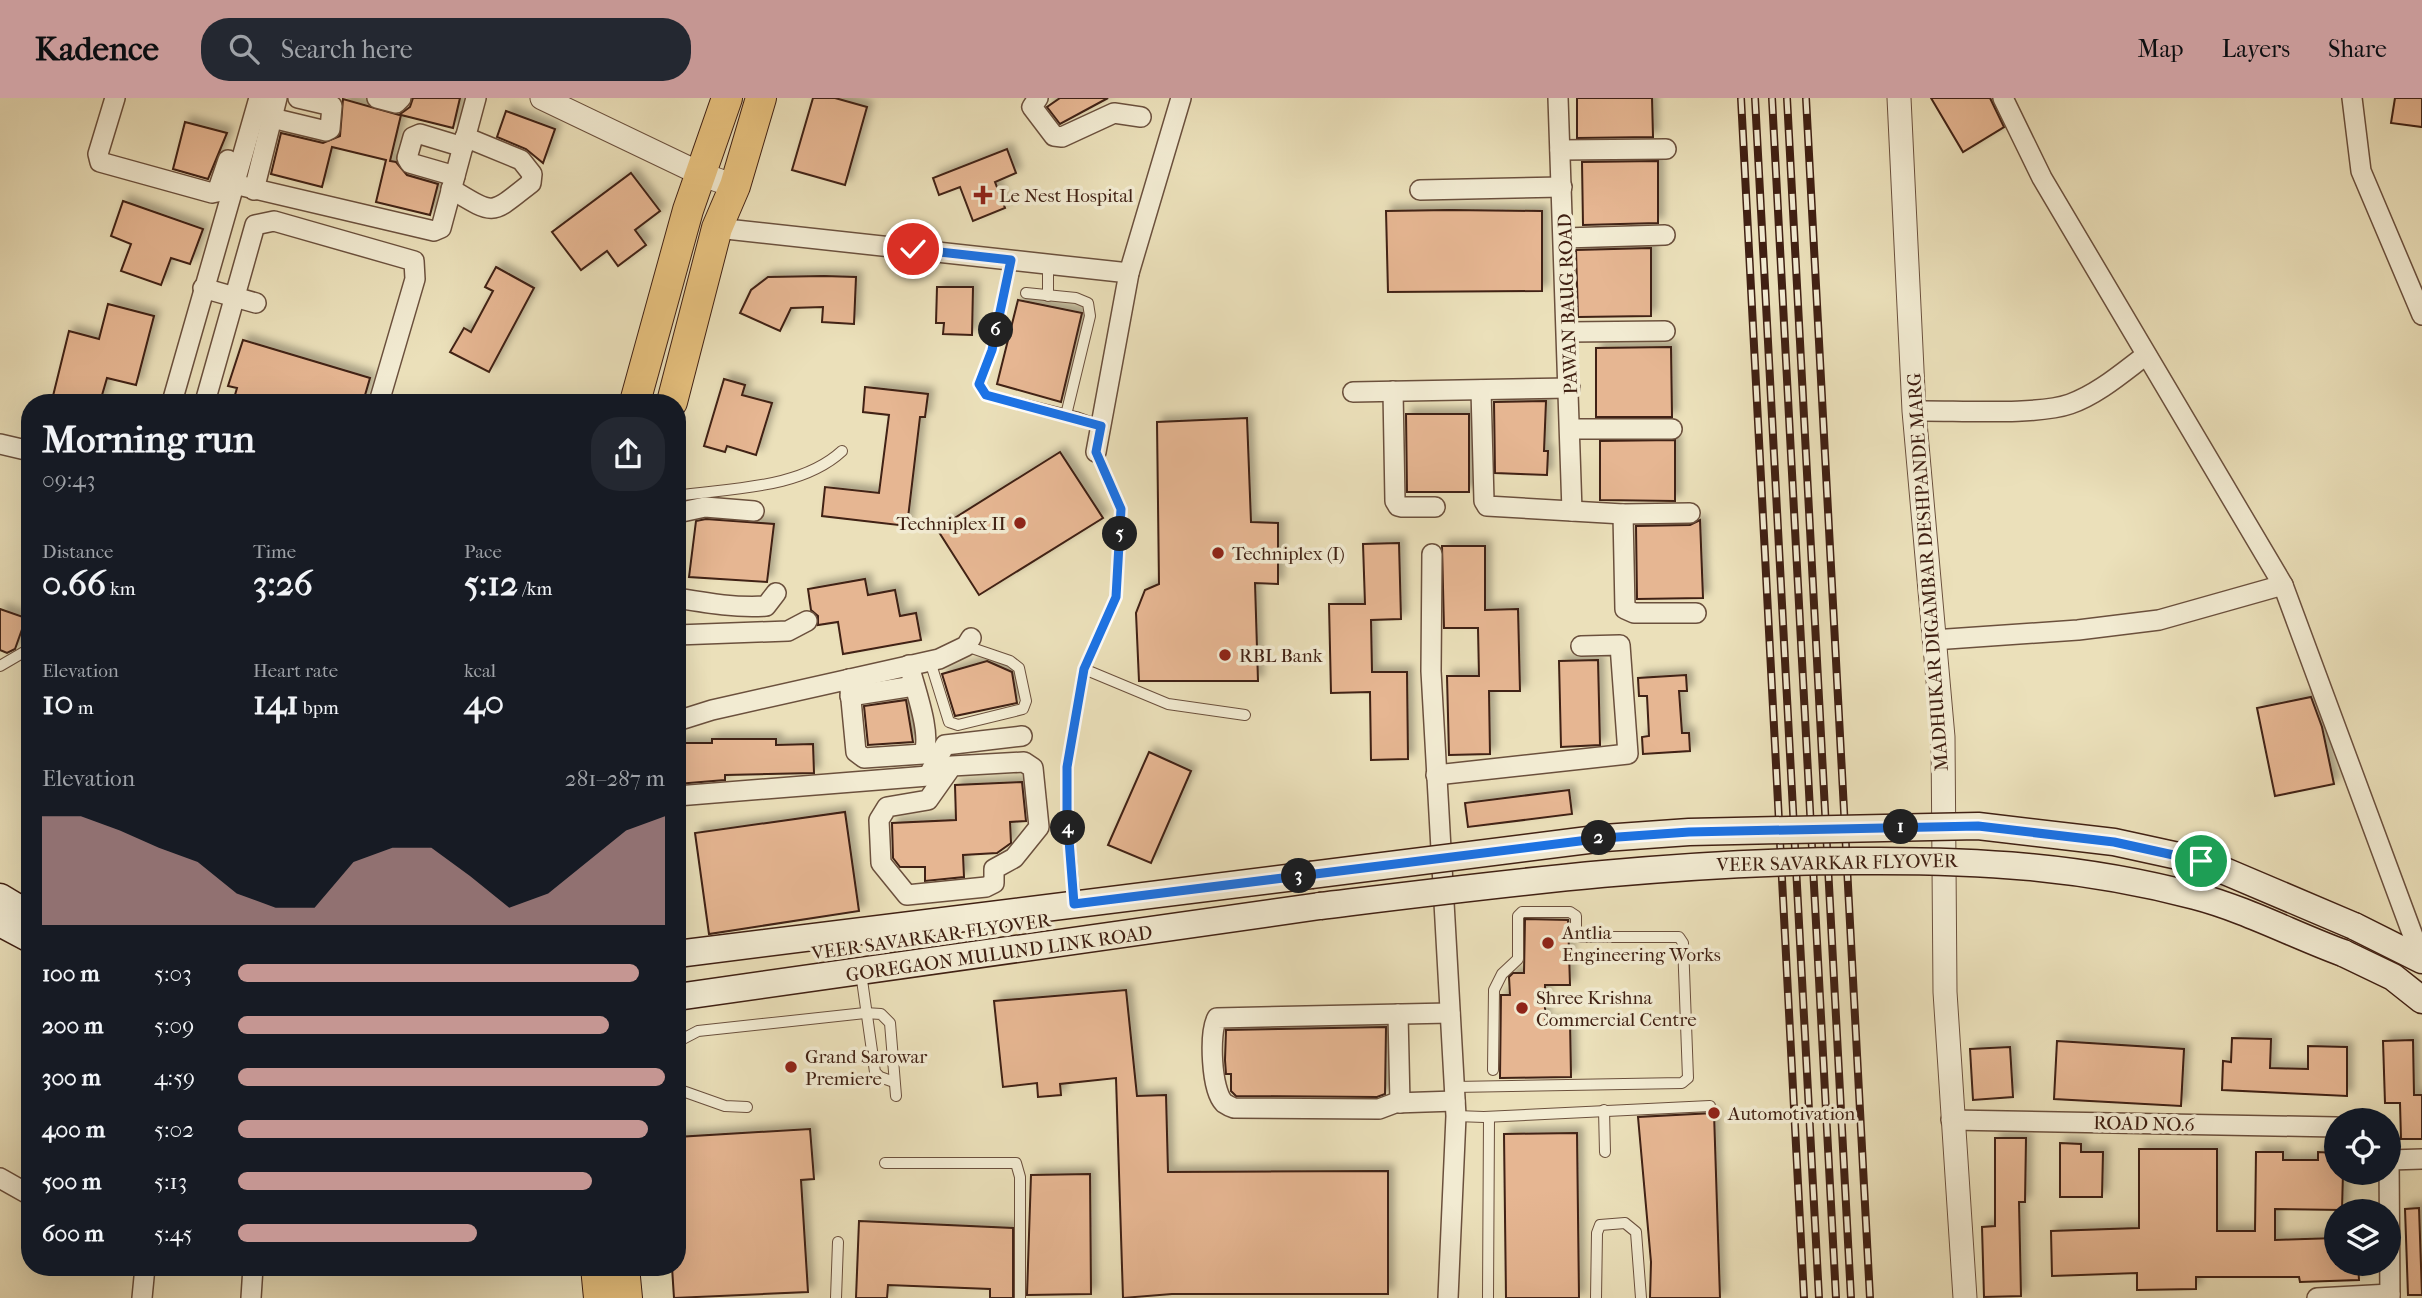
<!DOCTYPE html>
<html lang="en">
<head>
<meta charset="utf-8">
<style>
	:root { --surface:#171b24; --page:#242831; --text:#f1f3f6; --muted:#9ea1a6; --accent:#c59692 }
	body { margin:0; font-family:"IM FELL French Canon",serif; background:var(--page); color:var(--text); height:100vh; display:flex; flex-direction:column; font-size:26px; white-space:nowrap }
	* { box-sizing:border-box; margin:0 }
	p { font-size:23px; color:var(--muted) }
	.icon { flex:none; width:38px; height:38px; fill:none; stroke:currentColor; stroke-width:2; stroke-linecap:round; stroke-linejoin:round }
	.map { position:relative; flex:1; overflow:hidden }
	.drawer { position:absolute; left:21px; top:296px; width:665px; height:882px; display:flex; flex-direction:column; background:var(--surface); border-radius:28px; box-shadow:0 7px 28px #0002 }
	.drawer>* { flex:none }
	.fabs { position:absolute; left:2324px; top:1010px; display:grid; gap:14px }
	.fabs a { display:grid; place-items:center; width:77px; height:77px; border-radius:50%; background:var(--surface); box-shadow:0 7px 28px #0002; font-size:35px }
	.pin { position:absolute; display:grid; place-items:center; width:60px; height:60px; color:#fff; margin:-30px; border:4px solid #fff; border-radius:50%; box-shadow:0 2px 7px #0007 }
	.km { position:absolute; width:35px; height:35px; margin:-18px; border-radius:50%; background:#222; color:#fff; font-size:19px; line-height:35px; text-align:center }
	.round { display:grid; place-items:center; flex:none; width:74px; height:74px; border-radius:28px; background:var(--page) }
	.head { display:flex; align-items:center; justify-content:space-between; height:119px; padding:0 21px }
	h1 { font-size:38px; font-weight:700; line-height:52px }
	.stats { display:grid; grid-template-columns:repeat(3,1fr); gap:10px; height:119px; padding:7px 21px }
	.stats div { display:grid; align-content:center }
	.stats b { font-size:35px; font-weight:700 }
	.stats small { font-size:19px; font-weight:400 }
	.stats p { font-size:19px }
	.chart { height:196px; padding:14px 21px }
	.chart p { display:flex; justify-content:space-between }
	.chart svg { width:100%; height:126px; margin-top:7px; fill:var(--accent); opacity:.7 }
	ul { padding:0 21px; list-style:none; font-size:23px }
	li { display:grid; grid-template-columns:112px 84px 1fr; align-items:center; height:52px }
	li i { height:18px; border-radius:9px; background:var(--accent) }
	header { display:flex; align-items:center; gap:42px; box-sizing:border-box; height:98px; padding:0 35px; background:var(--accent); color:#111 }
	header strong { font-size:33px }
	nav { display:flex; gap:38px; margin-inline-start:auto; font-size:24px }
	.search { width:490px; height:63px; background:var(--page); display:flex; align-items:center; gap:18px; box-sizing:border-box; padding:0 24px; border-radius:28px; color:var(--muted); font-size:26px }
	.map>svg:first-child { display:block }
	.building { fill:#e6b692; stroke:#402013; stroke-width:2; filter:url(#shadow) }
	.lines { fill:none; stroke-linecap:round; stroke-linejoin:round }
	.service-casing { stroke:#6b503d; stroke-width:12 }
	.minor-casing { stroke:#6b503d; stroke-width:22 }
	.tertiary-casing { stroke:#6b503d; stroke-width:25 }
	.secondary-casing { stroke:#402013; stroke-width:29 }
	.primary-casing { stroke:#402013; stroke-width:32 }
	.service { stroke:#f2ebd2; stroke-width:10 }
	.minor { stroke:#f2ebd2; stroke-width:19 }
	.tertiary { stroke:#f2ebd2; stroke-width:23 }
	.secondary { stroke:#f2ebd2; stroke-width:26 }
	.primary { stroke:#e6c07d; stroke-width:30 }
	.rail-casing { stroke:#402013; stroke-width:8 }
	.rail { stroke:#f2ebd2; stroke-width:5; stroke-dasharray:16; stroke-linecap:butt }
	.secondary-bridge-casing { stroke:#402013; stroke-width:29; stroke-linecap:butt }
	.secondary-bridge { stroke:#f2ebd2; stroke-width:26 }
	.route-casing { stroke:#fff; stroke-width:14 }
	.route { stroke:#1a73e8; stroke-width:9 }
	.poi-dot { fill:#8f2418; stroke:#f2ebd2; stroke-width:2.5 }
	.labels { text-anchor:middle; stroke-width:7; stroke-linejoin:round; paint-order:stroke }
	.poi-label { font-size:19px; fill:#402013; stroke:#f2ebd2; text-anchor:start }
	.street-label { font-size:19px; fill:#402013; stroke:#f2ebd2 }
</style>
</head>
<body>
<header>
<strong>Kadence</strong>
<div class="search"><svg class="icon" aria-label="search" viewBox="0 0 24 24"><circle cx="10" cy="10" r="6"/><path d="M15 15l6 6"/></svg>Search here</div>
<nav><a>Map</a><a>Layers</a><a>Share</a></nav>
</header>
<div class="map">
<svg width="2422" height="1200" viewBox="0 0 2422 1200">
	<defs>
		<filter id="shadow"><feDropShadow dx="5.5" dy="-5.5" stdDeviation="3.5" flood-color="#0004"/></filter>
	</defs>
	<rect width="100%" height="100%" fill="#ebe0ba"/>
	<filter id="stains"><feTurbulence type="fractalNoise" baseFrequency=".00286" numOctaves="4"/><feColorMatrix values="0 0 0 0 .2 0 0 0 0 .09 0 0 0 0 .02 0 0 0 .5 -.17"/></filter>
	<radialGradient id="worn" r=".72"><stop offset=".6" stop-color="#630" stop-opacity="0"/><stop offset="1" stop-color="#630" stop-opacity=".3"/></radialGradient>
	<!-- building -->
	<g class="building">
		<polygon points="413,0 460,0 453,30 401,17 390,63 396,64 407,77 438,86 430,117 376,104 386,62 332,49 322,89 271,76 281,35 323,45 340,38 343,1 399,17 410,9"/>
		<polygon points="813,0 835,0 867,9 845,87 792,72"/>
		<polygon points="1060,0 1108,0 1060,26 1047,9"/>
		<polygon points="1577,0 1652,0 1653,39 1577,40"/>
		<polygon points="1931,0 1990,0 2004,29 1963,54"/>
		<polygon points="2395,0 2422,0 2422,29 2391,25"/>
		<polygon points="506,13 555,31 543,65 526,51 497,39"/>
		<polygon points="185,24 227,35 208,81 173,71"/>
		<polygon points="1007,51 1016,75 995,84 1005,110 973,123 960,89 939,97 933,80"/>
		<polygon points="1658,63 1658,125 1583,127 1582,64"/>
		<polygon points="631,75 660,113 635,132 646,147 618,168 607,153 581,172 552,134"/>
		<polygon points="123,103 203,131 190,166 171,160 161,187 121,173 131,146 111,138"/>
		<polygon points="1449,112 1542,113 1542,193 1388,194 1386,113"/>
		<polygon points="1651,150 1651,218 1578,219 1576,152"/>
		<polygon points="496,169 534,190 489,274 450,254 464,230 471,234 493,193 485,189"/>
		<polygon points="824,178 856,179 854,226 822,224 823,209 791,210 780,233 740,215 751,192 768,179"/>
		<polygon points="937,189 973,189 972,237 943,236 944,225 936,225"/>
		<polygon points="1018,202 1082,215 1061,304 997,286"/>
		<polygon points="108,206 154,218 136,287 107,280 100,304 52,302 69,233 99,241"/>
		<polygon points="243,242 370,280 363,304 233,304 237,290 228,288"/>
		<polygon points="1671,249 1672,319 1596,319 1596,250"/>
		<polygon points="724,281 745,287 742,297 772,305 756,357 727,348 725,354 704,348"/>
		<polygon points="865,289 928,296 925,319 920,319 907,428 822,418 825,389 879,395 889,317 863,314"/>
		<polygon points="1546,303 1544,353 1548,353 1547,377 1495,375 1494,304"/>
		<polygon points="1406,316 1469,316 1469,394 1407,394"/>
		<polygon points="1247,320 1251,424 1278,425 1278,486 1255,485 1258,583 1139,583 1136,515 1145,492 1159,486 1157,324"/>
		<polygon points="1675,342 1675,403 1600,402 1600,343"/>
		<polygon points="1060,354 1103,420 979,497 937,431"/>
		<polygon points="706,421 774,426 767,484 689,479 696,423"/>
		<polygon points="1700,422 1703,500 1637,501 1636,428 1690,427"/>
		<polygon points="1399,445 1401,521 1371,522 1372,574 1407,574 1408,661 1371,662 1370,594 1331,595 1329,506 1365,506 1363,446"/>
		<polygon points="1442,448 1485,448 1485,512 1518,511 1520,593 1489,593 1490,656 1449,657 1447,578 1479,578 1478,530 1444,530"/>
		<polygon points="865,481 868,497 895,492 900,518 916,515 921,542 843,556 838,524 818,527 818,518 811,512 808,491"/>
		<polygon points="0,511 26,520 15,551 7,555 0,552"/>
		<polygon points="1598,562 1600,647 1561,649 1559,563"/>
		<polygon points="987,563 1012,574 1017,605 955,618 942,576"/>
		<polygon points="1686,577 1687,593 1679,593 1682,635 1689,635 1690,653 1643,656 1642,639 1649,638 1647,598 1639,598 1638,580"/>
		<polygon points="2311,599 2322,629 2334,686 2275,698 2257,610"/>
		<polygon points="906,602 913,644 868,647 864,608"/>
		<polygon points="712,641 776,641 776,647 813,646 814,675 725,677 725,682 677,686 677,645 712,645"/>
		<polygon points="1149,654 1191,673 1151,765 1108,747"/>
		<polygon points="1022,684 1026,723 1010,724 1011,745 997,755 963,757 964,779 925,783 925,769 900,769 893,760 892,725 956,722 955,687"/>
		<polygon points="1569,692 1572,716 1468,729 1465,705"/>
		<polygon points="845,714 859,813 709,836 695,735"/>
		<polygon points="1525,821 1568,822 1570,887 1545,887 1545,924 1570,924 1571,979 1500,980 1501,897 1510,897 1509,879 1513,875 1524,875"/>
		<polygon points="1126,892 1137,998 1166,997 1168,1074 1388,1073 1388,1196 1172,1196 1123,1200 1116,980 1060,986 1061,997 1038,999 1037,985 1003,989 994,903"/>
		<polygon points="1386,929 1385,996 1377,999 1236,998 1231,993 1231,976 1226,976 1225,962 1226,932"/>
		<polygon points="2232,940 2271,941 2270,970 2308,971 2308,948 2347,949 2347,998 2222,992 2223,963 2231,964"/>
		<polygon points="2413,942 2414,997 2422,997 2422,1041 2401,1041 2400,1005 2385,1005 2383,943"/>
		<polygon points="2057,943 2184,951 2181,1008 2054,1001"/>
		<polygon points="2010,949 2013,999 1973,1002 1970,951"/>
		<polygon points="1714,1015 1720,1200 1650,1200 1651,1164 1638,1019"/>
		<polygon points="810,1031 814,1081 801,1082 808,1194 674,1200 672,1169 677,1169 677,1039"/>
		<polygon points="1577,1035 1579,1200 1506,1200 1504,1036"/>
		<polygon points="1995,1040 2026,1040 2025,1104 2019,1104 2021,1198 1984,1199 1982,1129 1995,1128"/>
		<polygon points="2060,1045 2081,1046 2081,1054 2103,1054 2102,1099 2060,1099"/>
		<polygon points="2139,1051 2217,1051 2217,1133 2255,1133 2256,1054 2283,1054 2283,1062 2318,1062 2318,1054 2336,1055 2336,1074 2343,1074 2342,1112 2275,1111 2275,1142 2336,1140 2336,1166 2358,1166 2359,1182 2300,1184 2299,1179 2196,1179 2196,1191 2137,1192 2137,1175 2052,1178 2051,1133 2139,1130"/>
		<polygon points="1090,1076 1091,1196 1027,1197 1031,1077"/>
		<polygon points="2419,1110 2422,1197 2408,1197 2405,1111"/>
		<polygon points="859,1123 1013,1130 1013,1200 990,1200 990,1191 888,1187 887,1200 856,1200"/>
	</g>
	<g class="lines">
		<!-- service casing -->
		<g class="service-casing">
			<g id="service">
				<polyline points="1011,162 992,252 979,286 986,297 1076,319 1101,328"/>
				<polyline points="1026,195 1076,200 1088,205 1090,218 1066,317"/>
				<polyline points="1048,198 1048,166"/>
				<path d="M677,398C730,390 801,391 842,353"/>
				<polyline points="930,563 949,624 958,627 1023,611 1026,603 1019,570 1010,563 966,548"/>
				<polyline points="0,568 24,554"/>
				<polyline points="1084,571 1168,606 1245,617"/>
				<polyline points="1075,805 1067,716 1067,669 1084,571 1116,499 1121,411 1096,354"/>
				<polyline points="861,875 875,974 880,979 894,984"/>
				<polyline points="677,944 698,933 865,915 881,916 890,925 896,998"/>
				<polyline points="1454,989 1682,985 1688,980 1683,845 1679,839 1581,839 1576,834 1576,818 1570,814 1522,814 1518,818 1518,861 1502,876 1494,892 1493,972"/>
				<polyline points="677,991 725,1008 747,1009"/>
				<polyline points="1604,1012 1605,1054"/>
				<polyline points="1456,1018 1484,1019 1710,1008"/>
				<polyline points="885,1065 1016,1065 1020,1079 1020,1200"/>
				<polyline points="836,1200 838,1144"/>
				<polyline points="1488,1200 1489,1019"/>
				<polyline points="1596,1200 1597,1135 1600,1127 1625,1125 1636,1134 1641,1200"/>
			</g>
		</g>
		<!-- minor casing -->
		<g class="minor-casing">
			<g id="minor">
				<polyline points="115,0 98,56 100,64 212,95 217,94 228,62"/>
				<polyline points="377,0 396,5 401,0"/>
				<polyline points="1038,0 1032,9 1054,38 1062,39 1114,15 1141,19"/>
				<polyline points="1558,0 1572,413"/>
				<polyline points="2003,0 2042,80 2283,487 2422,862"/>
				<polyline points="2352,0 2361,73 2422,217"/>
				<polyline points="272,20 326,33 330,31 332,8 298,0"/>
				<polyline points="1560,52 1666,51"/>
				<polyline points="455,78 410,65 407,60 413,39 420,36 463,49"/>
				<polyline points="234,86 434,133 441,130 476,0"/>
				<path d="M451,91C496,118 490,117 531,85L532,76L521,62L465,39"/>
				<polyline points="254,92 277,0"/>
				<polyline points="1420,92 1562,89"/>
				<polyline points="717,130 1129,175"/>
				<polyline points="1564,140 1665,137"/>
				<polyline points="203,190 256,205"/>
				<polyline points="1568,234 1665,233"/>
				<polyline points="1481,292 1484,403 1487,408 1623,416 1690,415"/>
				<polyline points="1393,293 1395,403 1398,408 1402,409 1435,409"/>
				<polyline points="1353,294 1570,290"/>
				<polyline points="172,304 259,0"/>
				<polyline points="205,304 255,127 274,123 414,163 415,181 379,304"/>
				<path d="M1914,313C1953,312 2036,318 2070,306C2098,296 2122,275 2146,257"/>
				<polyline points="1571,331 1672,331"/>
				<polyline points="0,346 30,353"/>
				<polyline points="1096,354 1129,175 1181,0"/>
				<polyline points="677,415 705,409 754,413"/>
				<polyline points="1623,416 1625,511 1634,515 1696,515"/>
				<polyline points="1432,456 1431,573 1456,1018 1448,1200"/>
				<path d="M677,500C707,505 735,510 766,508L776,495"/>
				<polyline points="677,537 788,533 807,523"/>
				<polyline points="1933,542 2078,532 2159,522 2283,487"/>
				<path d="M849,581L856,654L864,660L923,656C933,638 914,588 909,567"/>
				<polyline points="850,598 914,588"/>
				<polyline points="677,623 712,612 939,561 966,548 971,540"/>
				<polygon points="1024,664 1033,670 1039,729 1014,760 994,771 994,785 986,789 907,797 881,765 879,722 887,709 928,702 952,668"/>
				<polyline points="1436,677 1628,656 1620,547 1581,548"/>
				<polyline points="677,698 928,678 945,647 1022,638"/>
				<path d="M1450,915L1217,920C1209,935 1211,992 1224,1005C1227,1007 1231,1009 1234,1010L1379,1011L1395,1005L1455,1003"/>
				<polyline points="1398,916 1400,1005"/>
				<polyline points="1951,1022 2336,1029"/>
				<polyline points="2389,1059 2390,1200"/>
				<polyline points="2390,1062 2422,1061"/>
				<polyline points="0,1080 30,1097"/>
				<polyline points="142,1200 145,1169"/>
				<polyline points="251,1200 253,1169"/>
				<polyline points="2317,1200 2390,1196"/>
			</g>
		</g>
		<!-- tertiary casing -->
		<g class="tertiary-casing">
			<g id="tertiary">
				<polyline points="542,0 703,77 735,88"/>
				<polyline points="1899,0 1914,313 1943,639 1945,894 1965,1200"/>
			</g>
		</g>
		<!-- secondary casing -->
		<g class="secondary-casing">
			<g id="secondary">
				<polyline points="0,799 30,817"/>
				<polyline points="0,825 30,841"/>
				<polyline points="2354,828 2422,862"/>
				<polyline points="2343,855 2393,879 2422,902"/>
				<polyline points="677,856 1311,777"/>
				<polyline points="677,899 1320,808"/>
			</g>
		</g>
		<!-- primary casing -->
		<g class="primary-casing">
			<g id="primary">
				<polyline points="635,304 688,112 727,0"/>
				<polyline points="672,304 717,130 735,88 761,0"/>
				<polyline points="596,1169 599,1200"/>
				<polyline points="624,1169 627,1200"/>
			</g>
		</g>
		<!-- service -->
		<use href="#service" class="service"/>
		<!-- minor -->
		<use href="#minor" class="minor"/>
		<!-- tertiary -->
		<use href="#tertiary" class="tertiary"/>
		<!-- secondary -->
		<use href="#secondary" class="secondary"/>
		<!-- primary -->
		<use href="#primary" class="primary"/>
		<!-- rail casing -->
		<g class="rail-casing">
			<g id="rail">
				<polyline points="1741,0 1804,1200"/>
				<polyline points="1755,0 1819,1200"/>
				<polyline points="1772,0 1836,1200"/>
				<polyline points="1787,0 1851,1200"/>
				<polyline points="1806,0 1870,1200"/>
			</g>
		</g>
		<!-- rail -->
		<use href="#rail" class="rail"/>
		<!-- secondary-bridge casing -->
		<g class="secondary-bridge-casing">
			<g id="secondary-bridge">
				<polyline points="1311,777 1604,740 1689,734 1978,728 2114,744 2201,763 2354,828"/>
				<path d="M1320,808C1500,786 1677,763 1858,763C1975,762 2081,768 2195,798C2245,811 2294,837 2343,855"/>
			</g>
		</g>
		<!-- secondary-bridge -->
		<use href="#secondary-bridge" class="secondary-bridge"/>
	</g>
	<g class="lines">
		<!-- route casing -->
		<g class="route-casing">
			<polyline id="route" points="913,151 1011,162 992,252 979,286 986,297 1101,328 1096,354 1121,411 1116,499 1084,571 1067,669 1067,716 1074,806 1604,740 1689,734 1978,728 2114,744 2201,763"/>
		</g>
		<!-- route -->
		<use href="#route" class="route"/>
	</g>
	<!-- markers -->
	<g class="poi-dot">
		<path d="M979.5 86.5h7v7h7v7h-7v7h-7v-7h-7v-7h7z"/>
		<circle cx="1020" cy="425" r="7"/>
		<circle cx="1218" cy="455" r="7"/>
		<circle cx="1225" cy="557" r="7"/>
		<circle cx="1548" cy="845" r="7"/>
		<circle cx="1522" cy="910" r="7"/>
		<circle cx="791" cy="969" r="7"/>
		<circle cx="1714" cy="1015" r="7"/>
	</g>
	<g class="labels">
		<!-- poi labels -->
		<g class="poi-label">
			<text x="999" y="104">Le Nest Hospital</text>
			<text x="1006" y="432" text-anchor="end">Techniplex II</text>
			<text x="1232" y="462">Techniplex (I)</text>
			<text x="1239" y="564">RBL Bank</text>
			<text x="1562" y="841">Antlia<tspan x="1562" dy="22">Engineering Works</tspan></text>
			<text x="1536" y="906">Shree Krishna<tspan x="1536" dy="22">Commercial Centre</tspan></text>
			<text x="805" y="965">Grand Sarowar<tspan x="805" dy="22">Premiere</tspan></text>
			<text x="1728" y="1022">Automotivation</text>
		</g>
		<!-- street labels -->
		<g class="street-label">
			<text transform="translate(1567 206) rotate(-92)" y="7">PAWAN BAUG ROAD</text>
			<text transform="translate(1927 474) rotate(-94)" y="7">MADHUKAR DIGAMBAR DESHPANDE MARG</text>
			<text transform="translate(1837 764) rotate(-1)" y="7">VEER SAVARKAR FLYOVER</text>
			<text transform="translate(931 838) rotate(-8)" y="7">VEER SAVARKAR FLYOVER</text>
			<text transform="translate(999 855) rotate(-8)" y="7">GOREGAON MULUND LINK ROAD</text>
			<text transform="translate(2144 1025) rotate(1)" y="7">ROAD NO.6</text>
		</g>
	</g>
	<rect width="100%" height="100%" filter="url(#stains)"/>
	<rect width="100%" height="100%" fill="url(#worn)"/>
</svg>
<div class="fabs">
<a><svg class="icon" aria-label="locate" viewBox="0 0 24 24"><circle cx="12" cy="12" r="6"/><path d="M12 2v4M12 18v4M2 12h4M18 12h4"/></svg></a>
<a><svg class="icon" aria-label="layers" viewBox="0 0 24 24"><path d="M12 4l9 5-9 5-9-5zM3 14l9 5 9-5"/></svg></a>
</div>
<div class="pin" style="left:2201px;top:763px;background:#1e9e55"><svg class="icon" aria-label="arrive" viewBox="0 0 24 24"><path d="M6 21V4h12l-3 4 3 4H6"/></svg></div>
<div class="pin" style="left:913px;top:151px;background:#d93025"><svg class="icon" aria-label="check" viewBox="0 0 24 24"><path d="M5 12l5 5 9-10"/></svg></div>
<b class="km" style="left:1901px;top:729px">1</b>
<b class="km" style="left:1599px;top:740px">2</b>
<b class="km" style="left:1299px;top:778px">3</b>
<b class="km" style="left:1068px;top:730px">4</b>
<b class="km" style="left:1120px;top:436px">5</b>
<b class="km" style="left:996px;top:232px">6</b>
<section class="drawer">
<div class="head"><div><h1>Morning run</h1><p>09:43</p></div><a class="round"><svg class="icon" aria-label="share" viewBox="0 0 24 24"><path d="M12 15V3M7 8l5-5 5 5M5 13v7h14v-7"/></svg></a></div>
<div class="stats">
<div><p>Distance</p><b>0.66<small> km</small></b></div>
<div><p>Time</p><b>3:26</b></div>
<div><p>Pace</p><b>5:12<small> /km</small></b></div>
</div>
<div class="stats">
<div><p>Elevation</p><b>10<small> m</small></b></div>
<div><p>Heart rate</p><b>141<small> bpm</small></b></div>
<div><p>kcal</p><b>40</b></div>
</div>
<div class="chart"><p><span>Elevation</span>281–287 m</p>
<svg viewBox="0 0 160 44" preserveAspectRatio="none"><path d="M0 44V6L10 6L20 11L30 17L40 22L50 33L60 38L70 38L80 22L90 17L100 17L110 27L120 38L130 33L140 22L150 11L160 6V44z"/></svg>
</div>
<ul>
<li><b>100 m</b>5:03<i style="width:94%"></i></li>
<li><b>200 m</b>5:09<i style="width:87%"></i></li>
<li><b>300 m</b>4:59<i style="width:100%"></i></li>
<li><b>400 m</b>5:02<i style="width:96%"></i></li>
<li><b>500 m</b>5:13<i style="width:83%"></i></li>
<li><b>600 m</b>5:45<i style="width:56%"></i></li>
</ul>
</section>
</div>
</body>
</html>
